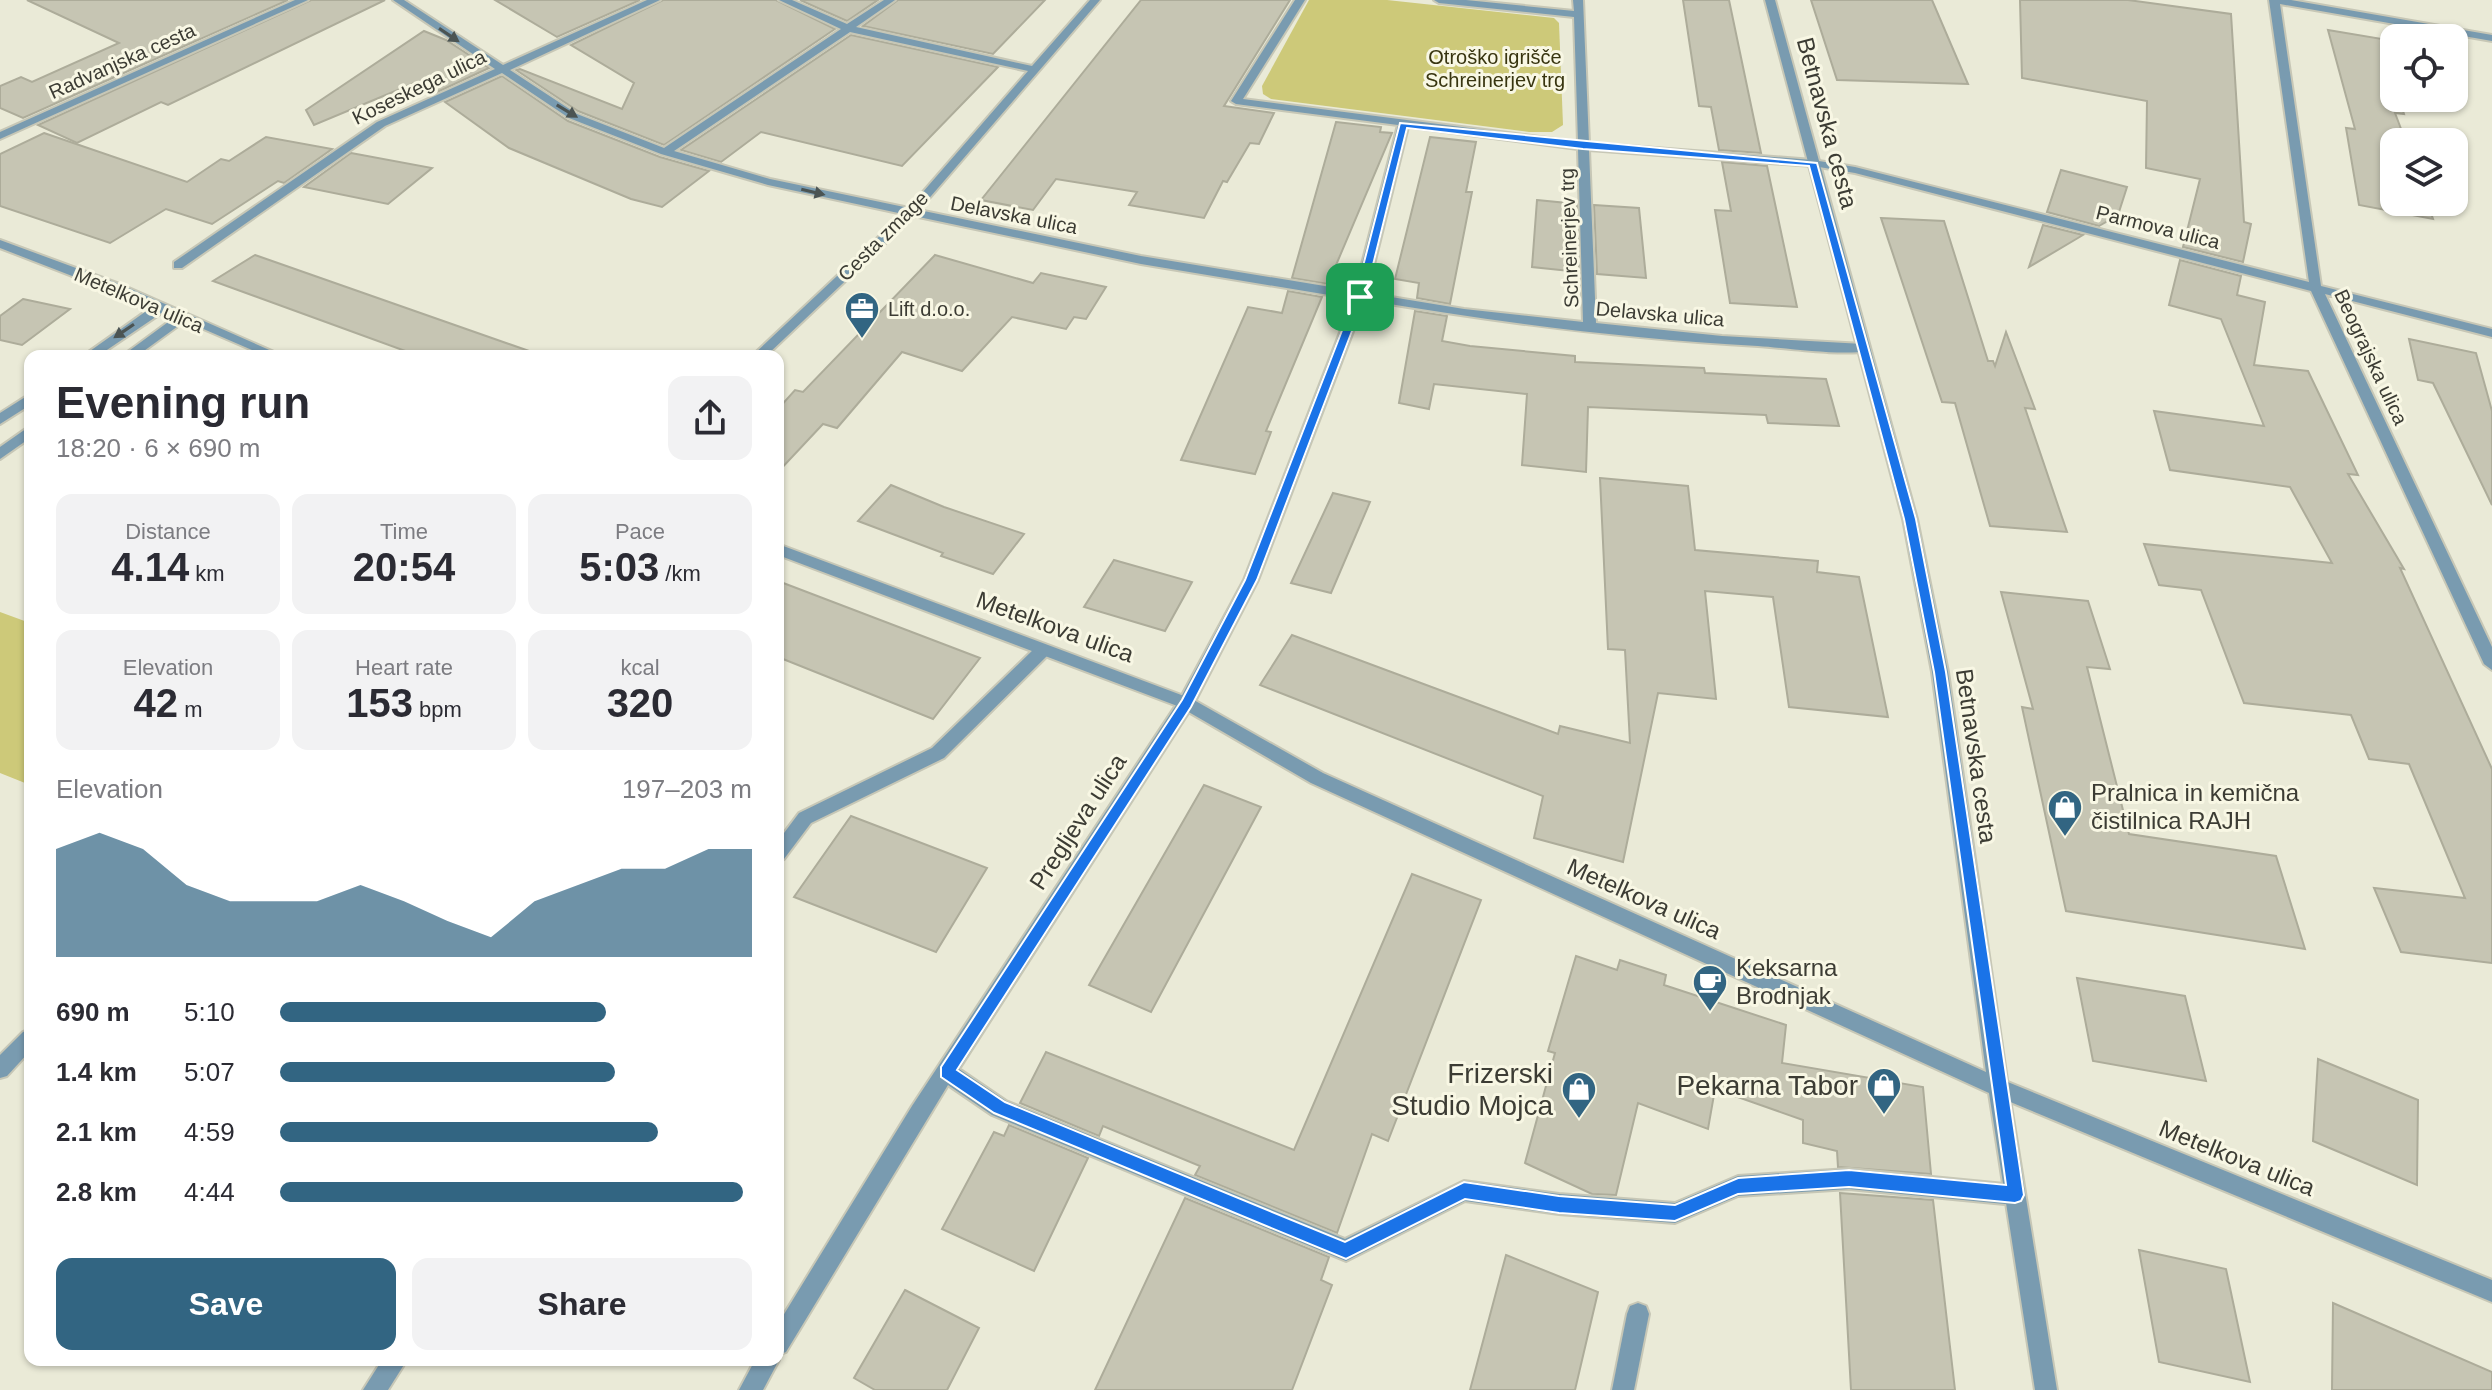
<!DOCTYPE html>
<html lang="en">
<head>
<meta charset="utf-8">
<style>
	:root { --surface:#fff; --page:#f2f2f3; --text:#2b2b33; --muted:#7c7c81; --accent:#326582 }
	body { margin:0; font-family:Helvetica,sans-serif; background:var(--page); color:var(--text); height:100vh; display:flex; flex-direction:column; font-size:30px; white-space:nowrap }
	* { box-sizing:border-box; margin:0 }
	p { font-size:26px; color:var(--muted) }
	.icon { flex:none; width:44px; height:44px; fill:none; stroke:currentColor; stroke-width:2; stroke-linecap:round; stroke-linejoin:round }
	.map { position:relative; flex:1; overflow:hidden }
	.side { position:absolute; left:24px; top:350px; width:760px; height:1016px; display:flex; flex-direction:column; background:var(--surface); border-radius:16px; box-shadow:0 2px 6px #0004 }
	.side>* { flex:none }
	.tools { position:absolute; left:2380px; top:24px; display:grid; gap:16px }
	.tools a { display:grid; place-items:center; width:88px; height:88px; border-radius:16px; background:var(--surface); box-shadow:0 2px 6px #0004; font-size:40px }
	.pin { position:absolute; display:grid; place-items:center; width:68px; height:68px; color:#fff; margin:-34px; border-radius:16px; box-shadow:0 4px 12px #0006 }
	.round { display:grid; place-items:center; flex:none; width:84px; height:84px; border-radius:16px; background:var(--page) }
	.summary { display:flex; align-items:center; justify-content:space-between; height:136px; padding:0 32px }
	h1 { font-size:44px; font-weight:700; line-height:60px }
	.figures { display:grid; grid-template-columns:repeat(3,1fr); gap:12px; height:136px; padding:8px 32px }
	.figures div { display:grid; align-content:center; border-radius:16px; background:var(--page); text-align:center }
	.figures b { font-size:40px; font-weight:700 }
	.figures small { font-size:22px; font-weight:400 }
	.figures p { font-size:22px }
	.chart { height:224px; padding:16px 32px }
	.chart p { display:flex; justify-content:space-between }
	.chart svg { width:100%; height:144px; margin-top:8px; fill:var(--accent); opacity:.7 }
	.action { display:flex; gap:16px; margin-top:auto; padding:16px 32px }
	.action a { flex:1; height:92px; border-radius:16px; background:var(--accent); color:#fff; font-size:32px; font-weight:700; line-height:92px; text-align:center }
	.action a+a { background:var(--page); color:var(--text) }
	ul { padding:0 32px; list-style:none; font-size:26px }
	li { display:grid; grid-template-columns:128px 96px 1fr; align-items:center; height:60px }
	li i { height:20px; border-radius:10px; background:var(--accent) }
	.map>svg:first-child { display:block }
	.green { fill:#cdc979 }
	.building { fill:#c6c5b3; stroke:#adac9a; stroke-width:2 }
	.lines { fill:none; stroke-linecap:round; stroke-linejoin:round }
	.minor-casing { stroke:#c7c7b6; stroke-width:4 }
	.tertiary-casing { stroke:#c7c7b6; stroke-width:4 }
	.minor { fill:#799bb0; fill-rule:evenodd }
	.tertiary { fill:#799bb0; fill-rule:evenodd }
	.oneway { fill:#4b5453 }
	.route { fill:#1a73e8; stroke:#fff; stroke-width:2; fill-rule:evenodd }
	.labels { text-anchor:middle; stroke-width:6; stroke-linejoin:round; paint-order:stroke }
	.far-park-label { font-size:20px; fill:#383510; stroke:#f8f7e4 }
	.far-street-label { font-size:20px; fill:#3c3c34; stroke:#f8f7e4 }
	.far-poi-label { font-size:20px; fill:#3c3c34; stroke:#f8f7e4; text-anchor:start }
	.street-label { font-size:24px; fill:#3c3c34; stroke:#f8f7e4 }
	.poi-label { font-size:24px; fill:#3c3c34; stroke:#f8f7e4; text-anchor:start }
	.near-poi-label { font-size:28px; fill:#3c3c34; stroke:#f8f7e4; text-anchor:end }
</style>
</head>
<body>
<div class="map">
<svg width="2492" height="1390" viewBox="0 0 2492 1390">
	<rect width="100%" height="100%" fill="#eaead7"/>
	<!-- green -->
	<g class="green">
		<polygon points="1309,0 1387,0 1554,18 1559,23 1563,125 1552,132 1529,132 1271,99 1263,94 1262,86"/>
		<polygon points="0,612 30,623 30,785 0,773"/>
	</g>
	<!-- building -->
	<g class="building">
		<polygon points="27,0 288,0 23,118 0,108 0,86 21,77 32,82 119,43"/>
		<polygon points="311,0 385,0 168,105 161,102 77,143 38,125"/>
		<polygon points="495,0 640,0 557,37"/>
		<polygon points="663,0 776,0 835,29 664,145 578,111 516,70 520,69 622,109 634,83 571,45"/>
		<polygon points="800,0 878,0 847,21"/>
		<polygon points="898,0 1045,0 993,54 863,26"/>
		<polygon points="1141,0 1290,0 1224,106 1274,113 1259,144 1250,143 1227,182 1223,181 1204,218 1129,205 1137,192 1056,179 1033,210 981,200"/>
		<polygon points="1683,0 1729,0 1761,153 1719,150 1711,107 1699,106"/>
		<polygon points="1811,0 1932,0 1968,84 1837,80"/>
		<polygon points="2020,0 2128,0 2231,14 2244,222 2251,224 2243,262 2183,247 2200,179 2146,168 2147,101 2022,78"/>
		<polygon points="2328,30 2394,41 2394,98 2399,98 2404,114 2395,113 2406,142 2394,142 2394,202 2427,202 2433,219 2359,205 2346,128 2355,129"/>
		<polygon points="424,31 446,40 489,68 433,94 417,82 314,125 306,110"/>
		<polygon points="851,35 998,67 902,166 761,132 721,162 681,150"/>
		<polygon points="502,76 568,121 660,157 709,171 662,207 631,199 509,148 445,102"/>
		<polygon points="1336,122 1381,127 1380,132 1392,133 1328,284 1292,278"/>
		<polygon points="44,133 187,182 221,159 229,161 266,137 332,149 284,183 278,181 212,224 166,209 110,243 0,206 0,154"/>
		<polygon points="1430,137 1476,142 1466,192 1472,192 1450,304 1417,298 1419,283 1395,279"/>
		<polygon points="351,153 432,168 388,204 304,187"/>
		<polygon points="1722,162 1767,166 1797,307 1730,303 1715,210 1731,211"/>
		<polygon points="2061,170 2127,187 2118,215 2099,226 2047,212"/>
		<polygon points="1537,200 1577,204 1579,272 1532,267"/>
		<polygon points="1594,205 1639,208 1646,278 1597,274"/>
		<polygon points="1881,218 1944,221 1988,361 1993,361 1995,366 2006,332 2035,409 2025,408 2067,532 1990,526 1955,403 1942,402"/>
		<polygon points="2043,225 2083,235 2029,267"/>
		<polygon points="255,255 529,351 528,356 419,356 213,281"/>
		<polygon points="935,255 1033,283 1041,273 1106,287 1086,319 1074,317 1066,329 1012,317 962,371 902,352 837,428 823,424 778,472 778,409 795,390 803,392"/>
		<polygon points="2180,260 2241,276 2237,295 2265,302 2254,365 2308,371 2358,475 2348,474 2404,569 2400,568 2492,769 2492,963 2401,952 2374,888 2465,898 2409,764 2369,759 2351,715 2244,703 2201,590 2159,585 2144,544 2332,563 2290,487 2170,470 2154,411 2264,426 2221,319 2169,305"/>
		<polygon points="1288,291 1322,297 1266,431 1271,432 1255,474 1181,460 1248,307 1282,313"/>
		<polygon points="23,299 70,309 22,345 0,340 0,316"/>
		<polygon points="1415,311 1447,316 1442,341 1470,346 1575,356 1575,362 1704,368 1705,373 1826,379 1839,426 1768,423 1766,415 1588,407 1586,472 1522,465 1527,394 1434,384 1429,409 1399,403"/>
		<polygon points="2409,339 2476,353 2492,411 2492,505 2433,383 2418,380"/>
		<polygon points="1600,478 1688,486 1695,550 1818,561 1817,572 1859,577 1888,717 1789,707 1773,597 1705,591 1716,699 1658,693 1623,862 1534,838 1543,796 1260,685 1292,635 1558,734 1560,726 1630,743 1625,650 1608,649"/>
		<polygon points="891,485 944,507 1024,534 993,574 941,556 943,553 858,521"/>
		<polygon points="1333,493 1370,502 1331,593 1291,583"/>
		<polygon points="1114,560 1192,582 1165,631 1084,607"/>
		<polygon points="778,581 980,658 933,719 778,657"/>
		<polygon points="2001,592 2088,601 2110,669 2087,667 2129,834 2276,856 2305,949 2066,911 2022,707 2033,709"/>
		<polygon points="1204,785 1261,807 1151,1012 1089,985"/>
		<polygon points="851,816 987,868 936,952 794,897"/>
		<polygon points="1412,874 1481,900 1388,1141 1372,1134 1337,1233 1195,1175 1200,1166 1103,1126 1099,1136 1020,1103 1046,1052 1294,1150"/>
		<polygon points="1576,956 1617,970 1620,960 1666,975 1664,985 1786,1025 1782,1063 1923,1087 1931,1174 1838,1167 1837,1151 1803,1143 1803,1120 1715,1089 1708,1129 1638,1103 1616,1195 1592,1194 1525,1163 1555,1053 1548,1051"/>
		<polygon points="2077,978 2185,996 2206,1081 2093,1061"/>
		<polygon points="2318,1059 2418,1100 2417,1185 2313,1141"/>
		<polygon points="1009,1125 1088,1158 1034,1271 942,1229 994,1132 1004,1136"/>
		<polygon points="1840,1193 1933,1200 1955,1390 1851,1390"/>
		<polygon points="1185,1198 1329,1257 1321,1280 1332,1285 1292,1390 1095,1390"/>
		<polygon points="2139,1250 2226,1269 2250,1382 2159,1362"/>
		<polygon points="1506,1255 1598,1292 1575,1390 1470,1390"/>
		<polygon points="905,1290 979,1328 947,1390 875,1390 854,1378"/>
		<polygon points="2333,1303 2492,1372 2492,1390 2332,1390"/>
	</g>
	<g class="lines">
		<!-- minor casing -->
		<g class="minor-casing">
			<g id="minor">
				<path d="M393,0H404L503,65L647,0H660L510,70L577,114L664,148L841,29L779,0H792L847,24L884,0H895L856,27L1032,66L1090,0H1100L919,210L1141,256L1355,291L1398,125L1236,104L1231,101L1295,0H1305L1243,99L1578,142L1574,17L1439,3L1434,0H1466L1574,11L1573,0H1583L1589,143L1813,160L1855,167L2309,282L2269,0H2291L2492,35V41L2280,4L2321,286L2492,329V337L2325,294L2492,647V670L2484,664L2311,291L1855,173L1813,166L1589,150L1596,323L1722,336L1863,344L1869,348L1868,351C1841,356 1787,348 1758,346C1626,339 1496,322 1365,300L1258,580L1192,707L959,1069L1006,1101L1345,1239L1464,1181L1559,1194L1675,1203L1738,1176L1849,1169L2015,1185L2022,1188L2025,1195L2022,1202L2015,1205L1849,1189L1738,1196L1675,1223L1559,1214L1465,1201L1346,1261L992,1115L948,1085L786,1352L778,1355V1324L912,1106L1180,699L1244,580L1353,299L1141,264L914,216L766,356H752L903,214L768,185L661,154L569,118L502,73L385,126L182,268H174V262L377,122L495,69ZM850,32L1028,71L909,208L770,179L674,151ZM1408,127L1578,149L1583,322L1464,309L1367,293Z"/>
				<polygon points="1042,645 1048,647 1050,651 1048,655 944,758 811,823 784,859 778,862 778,841 799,813 932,748 1036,647"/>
				<polygon points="30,1029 30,1051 7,1076 0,1078 0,1055 23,1032"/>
				<polygon points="1998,1078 2492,1280 2492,1302 1991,1094 1988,1087 1991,1080"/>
				<polygon points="1638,1303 1646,1306 1649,1314 1634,1390 1612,1390 1627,1314 1630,1306"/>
				<polygon points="778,1357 779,1360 763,1390 739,1390 755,1360 778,1360"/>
				<polygon points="382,1360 407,1360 388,1390 363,1390"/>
			</g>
		</g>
		<!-- tertiary casing -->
		<g class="tertiary-casing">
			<g id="tertiary">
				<polygon points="295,0 308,0 0,139 0,132"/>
				<polygon points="1765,0 1775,0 1917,519 1948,672 2008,1087 2057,1390 2035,1390 1989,1093 1311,783 1180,707 778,555 778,544 1192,699 1323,773 1986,1072 1932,672 1903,519"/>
				<polygon points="0,240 122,285 283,356 266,356 185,321 137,356 122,356 175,317 163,312 98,356 83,356 152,307 0,248"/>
				<polygon points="30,394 30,405 0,424 0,413"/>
				<polygon points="30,426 30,438 0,459 0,447"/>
			</g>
		</g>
		<!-- minor -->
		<use href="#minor" class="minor"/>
		<!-- tertiary -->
		<use href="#tertiary" class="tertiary"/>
	</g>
	<!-- one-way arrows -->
	<defs><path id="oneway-solid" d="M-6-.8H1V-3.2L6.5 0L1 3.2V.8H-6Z" transform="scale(2)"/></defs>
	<g class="oneway">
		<use href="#oneway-solid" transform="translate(449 35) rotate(34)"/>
		<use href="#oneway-solid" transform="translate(567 111) rotate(31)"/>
		<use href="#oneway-solid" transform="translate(813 192) rotate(13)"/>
		<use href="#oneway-solid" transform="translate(124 331) rotate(146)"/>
	</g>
	<!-- route -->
	<path class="route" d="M1400,123L1817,163L1916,519L1946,672L2024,1195L2021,1201L2015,1203L1849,1187L1738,1194L1675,1221L1559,1213L1465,1199L1346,1259L994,1113L941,1077V1067L1182,700L1245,580L1355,297ZM1407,128L1583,149L1809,166L1904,519L1934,672L2006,1185L1849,1170L1738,1178L1675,1205L1559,1196L1464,1182L1345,1242L1005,1102L957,1070L1191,707L1257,580L1365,297Z"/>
	<!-- icons -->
	<defs>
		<g id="office-pin" transform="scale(1.8)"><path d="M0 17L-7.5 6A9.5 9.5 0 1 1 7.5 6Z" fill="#326582" stroke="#f8f7e4"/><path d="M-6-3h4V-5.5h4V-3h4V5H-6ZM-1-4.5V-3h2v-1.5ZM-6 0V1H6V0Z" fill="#fff"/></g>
		<g id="shop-pin" transform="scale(1.8)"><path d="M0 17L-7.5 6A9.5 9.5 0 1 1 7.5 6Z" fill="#326582" stroke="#f8f7e4"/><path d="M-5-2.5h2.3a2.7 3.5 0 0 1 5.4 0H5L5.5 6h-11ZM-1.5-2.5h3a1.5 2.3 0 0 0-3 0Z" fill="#fff"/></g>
		<g id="cafe-pin" transform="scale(1.8)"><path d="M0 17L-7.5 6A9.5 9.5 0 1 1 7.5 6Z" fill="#326582" stroke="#f8f7e4"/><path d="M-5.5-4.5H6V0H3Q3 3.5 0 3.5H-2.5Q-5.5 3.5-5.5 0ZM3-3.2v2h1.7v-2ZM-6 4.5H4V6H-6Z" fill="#fff"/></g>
	</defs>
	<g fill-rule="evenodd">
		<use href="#office-pin" x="862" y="309"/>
		<use href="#shop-pin" x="2065" y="807"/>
		<use href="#cafe-pin" x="1710" y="982"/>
		<use href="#shop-pin" x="1884" y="1085"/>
		<use href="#shop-pin" x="1579" y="1089"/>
	</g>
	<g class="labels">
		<!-- far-park labels -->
		<g class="far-park-label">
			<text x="1495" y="64">Otroško igrišče<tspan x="1495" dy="23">Schreinerjev trg</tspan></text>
		</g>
		<!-- far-street labels -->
		<g class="far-street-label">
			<text transform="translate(122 61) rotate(-24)" y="7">Radvanjska cesta</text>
			<text transform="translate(419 87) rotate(-26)" y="7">Koseskega ulica</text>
			<text transform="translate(1014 215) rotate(11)" y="7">Delavska ulica</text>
			<text transform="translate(2158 227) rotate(14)" y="7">Parmova ulica</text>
			<text transform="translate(883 236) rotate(-45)" y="7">Cesta zmage</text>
			<text transform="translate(1569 238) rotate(-92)" y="7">Schreinerjev trg</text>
			<text transform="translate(139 300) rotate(23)" y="7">Metelkova ulica</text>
			<text transform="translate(1660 314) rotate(5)" y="7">Delavska ulica</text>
			<text transform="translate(2371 357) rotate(65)" y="7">Beograjska ulica</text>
		</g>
		<!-- far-poi labels -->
		<g class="far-poi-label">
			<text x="888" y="316">Lift d.o.o.</text>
		</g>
		<!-- street labels -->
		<g class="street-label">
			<text transform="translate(1827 123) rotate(75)" y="8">Betnavska cesta</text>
			<text transform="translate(1055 627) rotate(20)" y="8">Metelkova ulica</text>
			<text transform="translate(1976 756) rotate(82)" y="8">Betnavska cesta</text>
			<text transform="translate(1078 822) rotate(-57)" y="8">Pregljeva ulica</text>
			<text transform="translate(1644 899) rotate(24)" y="8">Metelkova ulica</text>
			<text transform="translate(2237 1158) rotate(22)" y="8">Metelkova ulica</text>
		</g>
		<!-- poi labels -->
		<g class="poi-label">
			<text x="2091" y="801">Pralnica in kemična<tspan x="2091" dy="28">čistilnica RAJH</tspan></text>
			<text x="1736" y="976">Keksarna<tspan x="1736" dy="28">Brodnjak</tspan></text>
		</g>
		<!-- near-poi labels -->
		<g class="near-poi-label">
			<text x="1553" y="1083">Frizerski<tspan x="1553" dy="32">Studio Mojca</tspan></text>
			<text x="1858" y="1095">Pekarna Tabor</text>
		</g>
	</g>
</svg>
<div class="tools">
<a><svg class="icon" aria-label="locate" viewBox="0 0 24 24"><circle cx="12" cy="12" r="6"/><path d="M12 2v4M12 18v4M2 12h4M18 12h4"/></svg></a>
<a><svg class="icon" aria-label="layers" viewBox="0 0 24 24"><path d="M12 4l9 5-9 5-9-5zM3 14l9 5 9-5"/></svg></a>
</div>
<div class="pin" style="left:1360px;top:297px;background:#1e9e55"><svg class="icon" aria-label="arrive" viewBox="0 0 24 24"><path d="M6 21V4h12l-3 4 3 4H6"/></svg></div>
<section class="side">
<div class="summary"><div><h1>Evening run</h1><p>18:20 · 6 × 690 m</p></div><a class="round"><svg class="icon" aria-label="share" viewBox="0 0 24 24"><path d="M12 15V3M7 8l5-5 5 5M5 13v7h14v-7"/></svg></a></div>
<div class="figures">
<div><p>Distance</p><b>4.14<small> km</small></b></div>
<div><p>Time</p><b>20:54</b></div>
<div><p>Pace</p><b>5:03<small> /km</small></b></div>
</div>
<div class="figures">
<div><p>Elevation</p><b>42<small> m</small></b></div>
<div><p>Heart rate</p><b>153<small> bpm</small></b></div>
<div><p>kcal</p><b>320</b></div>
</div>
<div class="chart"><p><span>Elevation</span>197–203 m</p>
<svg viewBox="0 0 160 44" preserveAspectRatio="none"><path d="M0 44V11L10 6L20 11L30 22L40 27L50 27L60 27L70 22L80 27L90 33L100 38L110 27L120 22L130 17L140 17L150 11L160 11V44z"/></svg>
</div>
<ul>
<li><b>690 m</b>5:10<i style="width:69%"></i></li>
<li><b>1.4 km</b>5:07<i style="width:71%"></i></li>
<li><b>2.1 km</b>4:59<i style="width:80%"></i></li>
<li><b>2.8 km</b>4:44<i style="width:98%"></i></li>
</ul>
<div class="action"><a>Save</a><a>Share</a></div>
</section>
</div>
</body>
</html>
